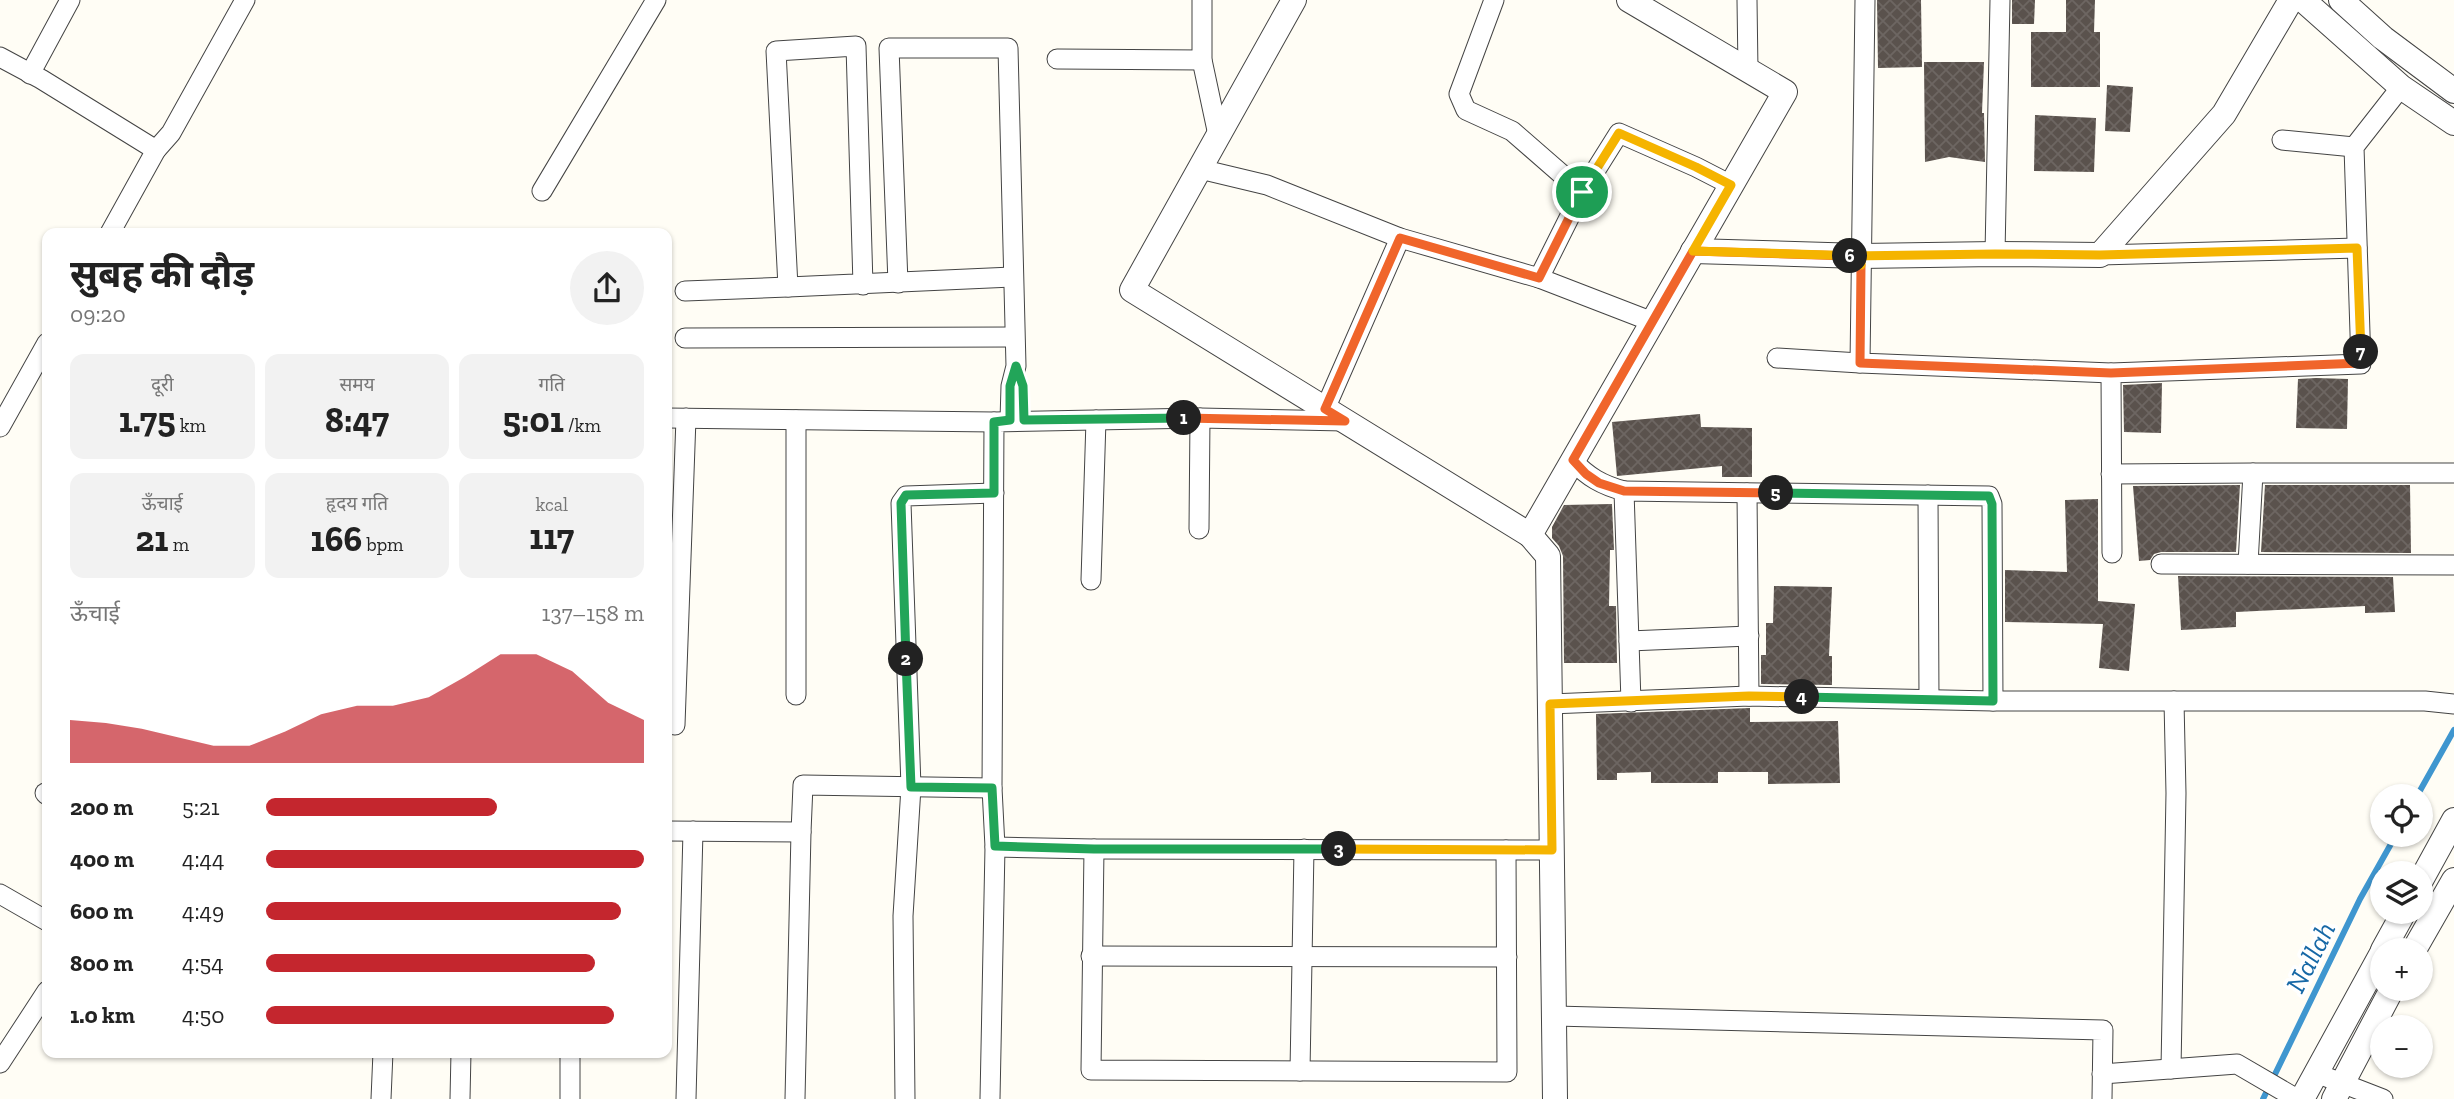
<!DOCTYPE html>
<html lang="hi">
<head>
<meta charset="utf-8">
<style>
	:root { --surface:#fff; --page:#f2f2f2; --text:#222; --muted:#767676; --accent:#c4262e }
	body { margin:0; font-family:"Zilla Slab","Noto Sans Devanagari",serif; background:var(--page); color:var(--text); height:100vh; display:flex; flex-direction:column; font-size:26px; white-space:nowrap }
	* { box-sizing:border-box; margin:0 }
	p { font-size:23px; color:var(--muted) }
	.icon { flex:none; width:38px; height:38px; fill:none; stroke:currentColor; stroke-width:2; stroke-linecap:round; stroke-linejoin:round }
	.map { position:relative; flex:1; overflow:hidden }
	.details { position:absolute; left:42px; top:228px; width:630px; height:830px; display:flex; flex-direction:column; background:var(--surface); border-radius:14px; box-shadow:0 2px 5px #0004 }
	.details>* { flex:none }
	.buttons { position:absolute; left:2370px; top:784px; display:grid; gap:14px }
	.buttons a { display:grid; place-items:center; width:63px; height:63px; border-radius:50%; background:var(--surface); box-shadow:0 2px 5px #0004; font-size:35px }
	.pin { position:absolute; display:grid; place-items:center; width:60px; height:60px; color:#fff; margin:-30px; border:4px solid #fff; border-radius:50%; box-shadow:0 2px 7px #0007 }
	.km { position:absolute; width:35px; height:35px; margin:-18px; border-radius:50%; background:#222; color:#fff; font-size:19px; line-height:35px; text-align:center }
	.round { display:grid; place-items:center; flex:none; width:74px; height:74px; border-radius:37px; background:var(--page) }
	.summary { display:flex; align-items:center; justify-content:space-between; height:119px; padding:0 28px }
	h1 { font-size:38px; font-weight:700; line-height:52px }
	.figures { display:grid; grid-template-columns:repeat(3,1fr); gap:10px; height:119px; padding:7px 28px }
	.figures div { display:grid; align-content:center; border-radius:14px; background:var(--page); text-align:center }
	.figures b { font-size:35px; font-weight:700 }
	.figures small { font-size:19px; font-weight:400 }
	.figures p { font-size:19px }
	.chart { height:196px; padding:14px 28px }
	.chart p { display:flex; justify-content:space-between }
	.chart svg { width:100%; height:126px; margin-top:7px; fill:var(--accent); opacity:.7 }
	ul { padding:0 28px; list-style:none; font-size:23px }
	li { display:grid; grid-template-columns:112px 84px 1fr; align-items:center; height:52px }
	li i { height:18px; border-radius:9px; background:var(--accent) }
	.map>svg:first-child { display:block }
	.lines { fill:none; stroke-linecap:round; stroke-linejoin:round }
	.stream { stroke:#3f96cf; stroke-width:6 }
	.building { fill:url(#building-cross-hatch) }
	.minor-casing { stroke:#444; stroke-width:21 }
	.tertiary-casing { stroke:#444; stroke-width:26 }
	.minor { stroke:#fff; stroke-width:19 }
	.tertiary { stroke:#fff; stroke-width:24 }
	.split-1-casing { stroke:#fff; stroke-width:14 }
	.split-2-casing { stroke:#fff; stroke-width:14 }
	.split-3-casing { stroke:#fff; stroke-width:14 }
	.split-4-casing { stroke:#fff; stroke-width:14 }
	.split-5-casing { stroke:#fff; stroke-width:14 }
	.split-6-casing { stroke:#fff; stroke-width:14 }
	.split-7-casing { stroke:#fff; stroke-width:14 }
	.split-8-casing { stroke:#fff; stroke-width:14 }
	.split-9-casing { stroke:#fff; stroke-width:14 }
	.split-1 { stroke:#f0652b; stroke-width:9 }
	.split-2 { stroke:#22a559; stroke-width:9 }
	.split-3 { stroke:#22a559; stroke-width:9 }
	.split-4 { stroke:#f5b400; stroke-width:9 }
	.split-5 { stroke:#22a559; stroke-width:9 }
	.split-6 { stroke:#f0652b; stroke-width:9 }
	.split-7 { stroke:#f5b400; stroke-width:9 }
	.split-8 { stroke:#f0652b; stroke-width:9 }
	.split-9 { stroke:#f5b400; stroke-width:9 }
	.labels { text-anchor:middle; stroke-width:7; stroke-linejoin:round; paint-order:stroke }
	.water-label { font-size:28px; font-style:italic; fill:#1768a6; stroke:#fff }
</style>
</head>
<body>
<div class="map">
<svg width="2454" height="1099" viewBox="0 0 2454 1099">
	<defs>
		<pattern id="building-cross-hatch" width="8" height="8" patternUnits="userSpaceOnUse" patternTransform="scale(1.75)"><rect width="8" height="8" fill="#5a524d"/><path d="M0 0l8 8M0 8l8-8" fill="none" stroke="#6d6662"/></pattern>
	</defs>
	<rect width="100%" height="100%" fill="#fffdf5"/>
	<g class="lines">
		<!-- stream -->
		<g class="stream">
			<polyline points="2417,796 2454,730"/>
			<polyline points="2263,1099 2360,899 2396,835"/>
		</g>
	</g>
	<!-- building -->
	<g class="building">
		<polygon points="1877,0 1921,0 1922,67 1878,68"/>
		<polygon points="2012,0 2035,0 2034,24 2012,24"/>
		<polygon points="2066,0 2095,0 2094,32 2100,32 2100,87 2031,87 2031,32 2066,32"/>
		<polygon points="1924,62 1984,62 1982,113 1984,113 1985,162 1949,157 1925,162"/>
		<polygon points="2107,85 2133,87 2130,132 2105,131"/>
		<polygon points="2035,115 2096,118 2094,172 2034,171"/>
		<polygon points="2316,378 2348,379 2347,429 2296,428 2298,379"/>
		<polygon points="2162,383 2161,433 2124,432 2123,385"/>
		<polygon points="1700,414 1701,427 1752,428 1752,477 1722,477 1722,466 1617,476 1612,422"/>
		<polygon points="2240,485 2236,552 2161,552 2154,554 2150,560 2139,561 2133,486"/>
		<polygon points="2265,485 2410,485 2411,553 2261,552"/>
		<polygon points="2098,499 2098,601 2135,604 2129,671 2099,668 2103,624 2005,622 2005,570 2067,572 2065,500"/>
		<polygon points="1612,504 1614,550 1610,550 1609,606 1616,606 1617,663 1564,663 1563,556 1559,546 1552,538 1552,527 1564,505"/>
		<polygon points="2178,576 2393,577 2395,612 2365,613 2365,606 2236,612 2236,627 2181,630"/>
		<polygon points="1774,586 1832,587 1829,656 1832,656 1832,685 1761,684 1761,655 1766,655 1766,623 1773,623"/>
		<polygon points="1750,708 1750,722 1838,721 1840,783 1768,784 1768,772 1718,772 1718,783 1651,783 1651,772 1617,773 1617,780 1597,780 1596,714"/>
	</g>
	<g class="lines">
		<!-- minor casing -->
		<g class="minor-casing">
			<g id="minor">
				<polyline points="1202,0 1202,60 1218,135"/>
				<polyline points="1747,0 1748,70"/>
				<polyline points="1865,0 1860,363 2111,373"/>
				<polyline points="0,57 41,79 156,150"/>
				<polyline points="1057,59 1202,60"/>
				<polyline points="30,74 70,0"/>
				<polyline points="2282,140 2354,147"/>
				<polyline points="1200,169 1267,185 1400,238 1539,278 1582,192 1512,131 1466,110 1459,94 1494,0"/>
				<polyline points="542,191 656,0"/>
				<polyline points="1582,192 1619,133 1696,167 1731,185"/>
				<polyline points="110,233 156,150 171,133 245,0"/>
				<polyline points="1995,254 2000,0"/>
				<polyline points="2100,255 2357,248"/>
				<polyline points="1539,278 1653,322"/>
				<polyline points="898,283 889,48 1008,48 1016,366 1011,386 1010,420"/>
				<polyline points="863,285 856,46 776,51 788,287 1012,277"/>
				<polyline points="685,291 788,287"/>
				<polyline points="685,338 1014,337"/>
				<polyline points="1777,358 1860,363"/>
				<polyline points="1325,409 1400,238"/>
				<polyline points="667,418 994,422"/>
				<polyline points="796,420 796,695"/>
				<polyline points="0,427 47,343"/>
				<path d="M1573,461C1588,477 1602,485 1624,491"/>
				<polyline points="2111,474 2253,473"/>
				<polyline points="1747,493 1749,696"/>
				<polyline points="1928,495 1929,699"/>
				<polyline points="1199,529 1200,418"/>
				<polyline points="2112,553 2111,373 2361,364 2354,147 2401,87"/>
				<polyline points="2161,564 2454,565"/>
				<polyline points="2248,564 2253,473 2454,473"/>
				<polyline points="1091,580 1096,420"/>
				<polyline points="1629,641 1749,636"/>
				<polyline points="1631,702 1624,491 1989,496 1992,504 1993,701"/>
				<polyline points="1550,704 1749,696 1993,701 2425,701 2454,704"/>
				<polyline points="675,725 686,418"/>
				<polyline points="45,793 47,795"/>
				<polyline points="667,831 801,832 803,785 992,788"/>
				<polyline points="995,847 1094,849 1552,850"/>
				<polyline points="1094,849 1091,1070 1507,1072 1506,850"/>
				<polyline points="0,894 47,921"/>
				<polyline points="1091,956 1507,957"/>
				<polyline points="1555,1016 2103,1030 2102,1099"/>
				<polyline points="0,1063 47,991"/>
				<polyline points="2171,1069 2176,793 2174,701"/>
				<polyline points="1300,1071 1304,849"/>
				<polyline points="2316,1073 2383,1099"/>
				<polyline points="2102,1074 2237,1064 2297,1099"/>
				<polyline points="381,1099 383,1052"/>
				<polyline points="460,1099 461,1052"/>
				<polyline points="570,1099 570,1052"/>
				<polyline points="686,1099 693,831"/>
				<polyline points="795,1099 801,832"/>
				<polyline points="905,1099 903,916 911,787 901,503 906,496 994,493"/>
				<polyline points="990,1099 995,847 992,788 994,422 1200,418 1345,421"/>
			</g>
		</g>
		<!-- tertiary casing -->
		<g class="tertiary-casing">
			<g id="tertiary">
				<polyline points="1294,0 1132,290 1530,535 1548,556 1555,1099"/>
				<polyline points="2303,0 2401,87 2454,123"/>
				<polyline points="2341,0 2383,38 2454,91"/>
				<polyline points="1693,251 1861,256 1995,254 2100,255 2224,114 2291,0"/>
				<polyline points="1530,535 1785,92 1629,0"/>
				<polyline points="2420,882 2454,820"/>
				<polyline points="2383,950 2404,912"/>
				<polyline points="2414,950 2454,880"/>
				<polyline points="2302,1099 2382,953"/>
				<polyline points="2334,1099 2392,989"/>
			</g>
		</g>
		<!-- minor -->
		<use href="#minor" class="minor"/>
		<!-- tertiary -->
		<use href="#tertiary" class="tertiary"/>
	</g>
	<g class="lines">
		<!-- split-1 casing -->
		<g class="split-1-casing">
			<polyline id="split-1" points="1184,418 1345,421 1325,409 1400,238 1539,278 1582,192"/>
		</g>
		<!-- split-2 casing -->
		<g class="split-2-casing">
			<polyline id="split-2" points="906,659 901,503 906,495 994,493 994,422 1010,420 1010,386 1016,366 1023,386 1024,420 1184,418"/>
		</g>
		<!-- split-3 casing -->
		<g class="split-3-casing">
			<polyline id="split-3" points="906,659 911,787 992,788 995,846 1094,849 1339,849"/>
		</g>
		<!-- split-4 casing -->
		<g class="split-4-casing">
			<polyline id="split-4" points="1339,849 1552,850 1550,704 1749,696 1802,697"/>
		</g>
		<!-- split-5 casing -->
		<g class="split-5-casing">
			<polyline id="split-5" points="1776,493 1989,496 1992,504 1993,701 1802,697"/>
		</g>
		<!-- split-6 casing -->
		<g class="split-6-casing">
			<polyline id="split-6" points="1776,493 1624,491 1599,483 1586,474 1573,460 1693,251 1850,256"/>
		</g>
		<!-- split-7 casing -->
		<g class="split-7-casing">
			<polyline id="split-7" points="1850,256 1995,254 2100,255 2357,248 2361,352"/>
		</g>
		<!-- split-8 casing -->
		<g class="split-8-casing">
			<polyline id="split-8" points="1861,265 1860,363 2111,373 2361,363 2361,352"/>
		</g>
		<!-- split-9 casing -->
		<g class="split-9-casing">
			<polyline id="split-9" points="1582,192 1619,133 1696,167 1731,185 1693,251 1861,256 1861,265"/>
		</g>
		<!-- split-1 -->
		<use href="#split-1" class="split-1"/>
		<!-- split-2 -->
		<use href="#split-2" class="split-2"/>
		<!-- split-3 -->
		<use href="#split-3" class="split-3"/>
		<!-- split-4 -->
		<use href="#split-4" class="split-4"/>
		<!-- split-5 -->
		<use href="#split-5" class="split-5"/>
		<!-- split-6 -->
		<use href="#split-6" class="split-6"/>
		<!-- split-7 -->
		<use href="#split-7" class="split-7"/>
		<!-- split-8 -->
		<use href="#split-8" class="split-8"/>
		<!-- split-9 -->
		<use href="#split-9" class="split-9"/>
	</g>
	<g class="labels">
		<!-- water labels -->
		<g class="water-label">
			<text transform="translate(2310 957) rotate(-63)" y="10">Nallah</text>
		</g>
	</g>
</svg>
<div class="buttons">
<a><svg class="icon" aria-label="locate" viewBox="0 0 24 24"><circle cx="12" cy="12" r="6"/><path d="M12 2v4M12 18v4M2 12h4M18 12h4"/></svg></a>
<a><svg class="icon" aria-label="layers" viewBox="0 0 24 24"><path d="M12 4l9 5-9 5-9-5zM3 14l9 5 9-5"/></svg></a>
<a>+</a>
<a>−</a>
</div>
<div class="pin" style="left:1582px;top:192px;background:#1e9e55"><svg class="icon" aria-label="arrive" viewBox="0 0 24 24"><path d="M6 21V4h12l-3 4 3 4H6"/></svg></div>
<b class="km" style="left:1184px;top:418px">1</b>
<b class="km" style="left:906px;top:659px">2</b>
<b class="km" style="left:1339px;top:849px">3</b>
<b class="km" style="left:1802px;top:697px">4</b>
<b class="km" style="left:1776px;top:493px">5</b>
<b class="km" style="left:1850px;top:256px">6</b>
<b class="km" style="left:2361px;top:352px">7</b>
<section class="details">
<div class="summary"><div><h1>सुबह की दौड़</h1><p>09:20</p></div><a class="round"><svg class="icon" aria-label="share" viewBox="0 0 24 24"><path d="M12 15V3M7 8l5-5 5 5M5 13v7h14v-7"/></svg></a></div>
<div class="figures">
<div><p>दूरी</p><b>1.75<small> km</small></b></div>
<div><p>समय</p><b>8:47</b></div>
<div><p>गति</p><b>5:01<small> /km</small></b></div>
</div>
<div class="figures">
<div><p>ऊँचाई</p><b>21<small> m</small></b></div>
<div><p>हृदय गति</p><b>166<small> bpm</small></b></div>
<div><p>kcal</p><b>117</b></div>
</div>
<div class="chart"><p><span>ऊँचाई</span>137–158 m</p>
<svg viewBox="0 0 160 44" preserveAspectRatio="none"><path d="M0 44V29L10 30L20 32L30 35L40 38L50 38L60 33L70 27L80 24L90 24L100 21L110 14L120 6L130 6L140 12L150 23L160 29V44z"/></svg>
</div>
<ul>
<li><b>200 m</b>5:21<i style="width:61%"></i></li>
<li><b>400 m</b>4:44<i style="width:100%"></i></li>
<li><b>600 m</b>4:49<i style="width:94%"></i></li>
<li><b>800 m</b>4:54<i style="width:87%"></i></li>
<li><b>1.0 km</b>4:50<i style="width:92%"></i></li>
</ul>
</section>
</div>
</body>
</html>
